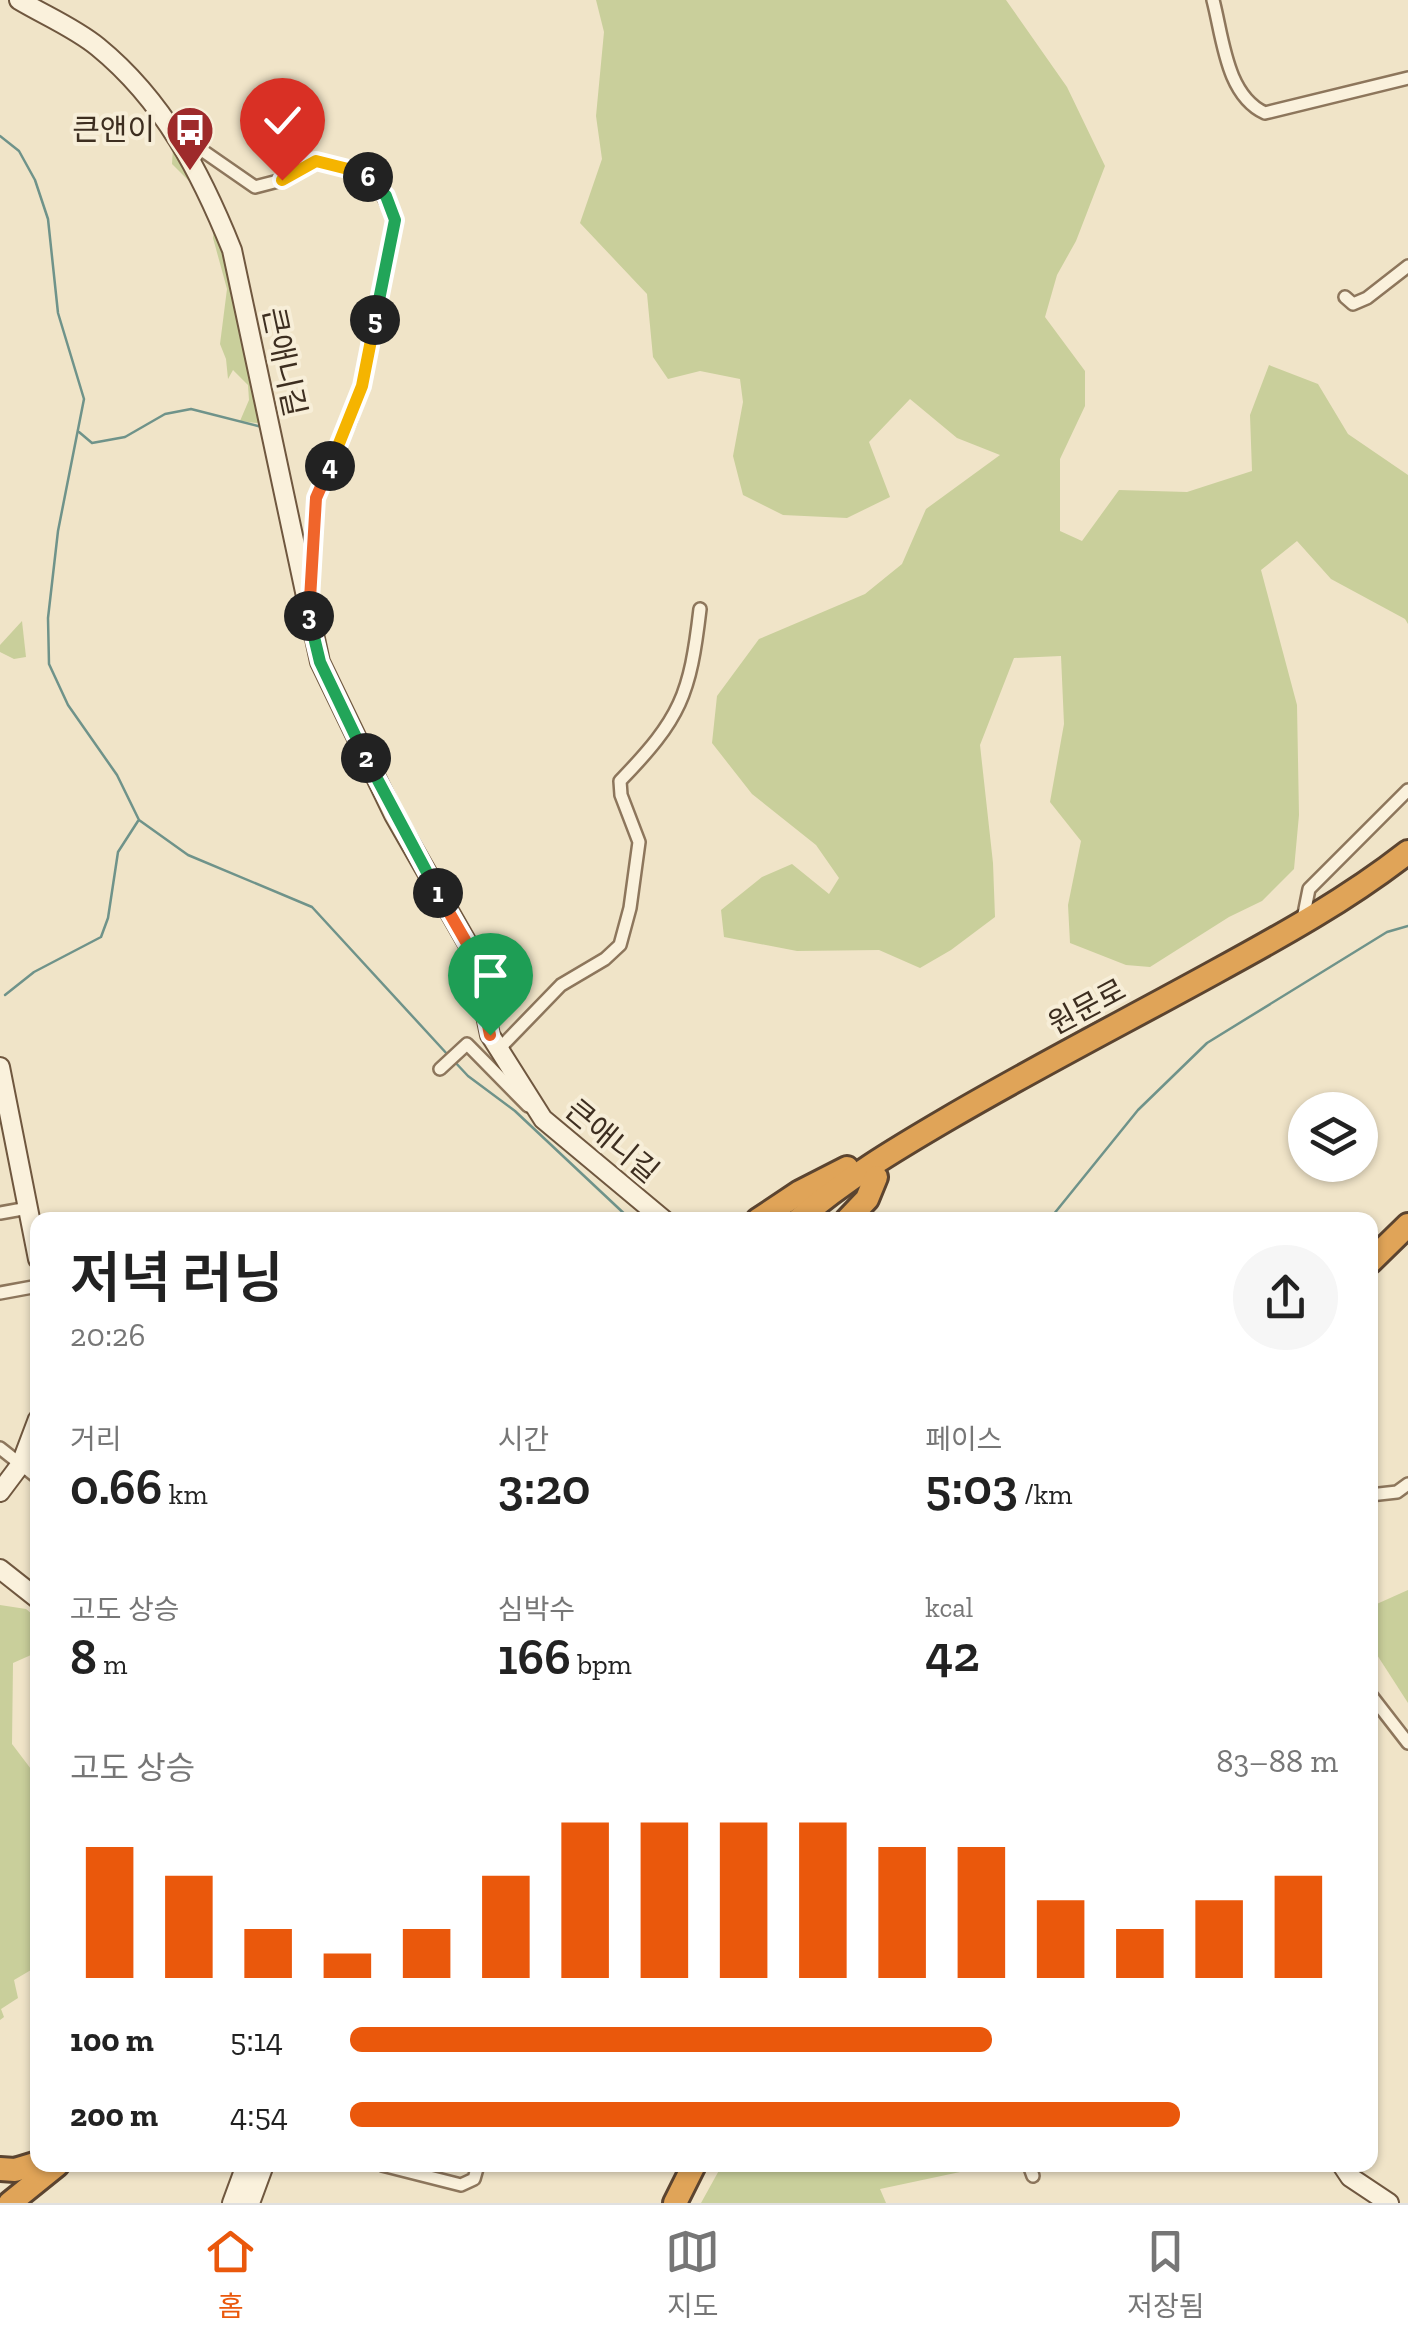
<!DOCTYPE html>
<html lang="ko">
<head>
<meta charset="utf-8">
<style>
	:root { --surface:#fff; --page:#f6f6f6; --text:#222; --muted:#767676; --line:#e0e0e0; --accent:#ea580c }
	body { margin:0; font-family:"Zilla Slab","Noto Sans KR",serif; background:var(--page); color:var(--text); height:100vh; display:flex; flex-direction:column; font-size:38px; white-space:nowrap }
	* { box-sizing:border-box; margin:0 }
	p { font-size:32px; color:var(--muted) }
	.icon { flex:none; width:55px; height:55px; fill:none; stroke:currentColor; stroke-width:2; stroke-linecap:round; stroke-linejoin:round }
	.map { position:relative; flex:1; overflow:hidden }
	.sheet { position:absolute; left:30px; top:1212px; width:1348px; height:960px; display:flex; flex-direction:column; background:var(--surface); border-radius:20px; box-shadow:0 2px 8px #0004 }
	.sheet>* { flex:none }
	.controls { position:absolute; left:1288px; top:1092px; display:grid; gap:20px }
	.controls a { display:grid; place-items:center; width:90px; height:90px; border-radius:50%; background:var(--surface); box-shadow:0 2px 8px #0004; font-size:50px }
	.pin { position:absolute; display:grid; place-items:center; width:85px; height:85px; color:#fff; margin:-102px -42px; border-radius:50% 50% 50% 0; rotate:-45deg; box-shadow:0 0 10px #0007 }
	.pin .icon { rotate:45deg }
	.km { position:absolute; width:50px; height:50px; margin:-25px; border-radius:50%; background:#222; color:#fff; font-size:28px; line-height:50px; text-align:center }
	.round { display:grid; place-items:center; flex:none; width:105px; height:105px; border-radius:52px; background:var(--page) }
	.summary { display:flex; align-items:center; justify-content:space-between; height:170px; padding:0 40px }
	h1 { font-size:55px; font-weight:600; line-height:75px }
	.metrics { display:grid; grid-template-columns:repeat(3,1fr); gap:15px; height:170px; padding:10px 40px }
	.metrics div { display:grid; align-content:center }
	.metrics b { font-size:50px; font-weight:600 }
	.metrics small { font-size:28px; font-weight:400 }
	.metrics p { font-size:28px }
	.chart { height:280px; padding:20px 40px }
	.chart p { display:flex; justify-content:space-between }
	.chart svg { width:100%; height:180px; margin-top:10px; stroke:var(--accent); stroke-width:6 }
	ul { padding:0 40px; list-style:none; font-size:32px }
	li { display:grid; grid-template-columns:160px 120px 1fr; align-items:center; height:75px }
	li i { height:25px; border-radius:12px; background:var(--accent) }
	.menu { display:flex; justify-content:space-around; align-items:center; height:140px; border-top:2px solid var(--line); background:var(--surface); font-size:28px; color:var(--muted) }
	.menu a { display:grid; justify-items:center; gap:5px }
	.menu .current { color:var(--accent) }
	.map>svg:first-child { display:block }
	.green { fill:#c9cf9b }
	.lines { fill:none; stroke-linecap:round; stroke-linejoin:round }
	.stream { stroke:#6f938a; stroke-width:2.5 }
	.street-casing { stroke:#8d765c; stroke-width:16 }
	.secondary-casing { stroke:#6f573f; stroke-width:22 }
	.highway-casing { stroke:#5b4430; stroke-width:28 }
	.street { stroke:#faf1dc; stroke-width:11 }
	.secondary { stroke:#faf1dc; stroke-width:18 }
	.highway { stroke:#e0a458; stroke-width:22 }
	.split-1-casing { stroke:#fff; stroke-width:20 }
	.split-2-casing { stroke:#fff; stroke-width:20 }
	.split-3-casing { stroke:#fff; stroke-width:20 }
	.split-4-casing { stroke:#fff; stroke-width:20 }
	.split-5-casing { stroke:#fff; stroke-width:20 }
	.split-6-casing { stroke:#fff; stroke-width:20 }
	.split-7-casing { stroke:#fff; stroke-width:20 }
	.split-1 { stroke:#f0652b; stroke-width:12 }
	.split-2 { stroke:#22a559; stroke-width:12 }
	.split-3 { stroke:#22a559; stroke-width:12 }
	.split-4 { stroke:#f0652b; stroke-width:12 }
	.split-5 { stroke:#f5b400; stroke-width:12 }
	.split-6 { stroke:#22a559; stroke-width:12 }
	.split-7 { stroke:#f5b400; stroke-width:12 }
	.labels { text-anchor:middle; stroke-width:8; stroke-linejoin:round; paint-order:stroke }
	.poi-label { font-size:30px; fill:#3d2e20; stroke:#f7eed8; text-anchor:end }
	.street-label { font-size:30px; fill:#3d2e20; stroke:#f7eed8 }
</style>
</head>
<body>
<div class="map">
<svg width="1408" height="2203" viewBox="0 0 1408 2203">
	<rect width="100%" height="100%" fill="#f0e4c8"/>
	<!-- green -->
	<g class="green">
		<polygon points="596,0 1006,0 1067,87 1105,166 1076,241 1057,275 1045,317 1085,371 1085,406 1060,459 1060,531 1082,541 1119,490 1187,492 1252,471 1250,415 1269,365 1318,384 1348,434 1408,475 1408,624 1405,619 1331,579 1297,541 1261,570 1297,705 1299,815 1294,869 1262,901 1229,917 1150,967 1126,965 1070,943 1068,905 1081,841 1050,802 1064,724 1061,656 1014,658 980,745 993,863 995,917 951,950 920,968 879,950 797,951 724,937 721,910 762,877 792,864 829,894 839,878 816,845 752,794 712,743 717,696 759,639 865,594 902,564 926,509 1000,455 957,438 910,399 869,442 890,497 847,518 783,515 743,495 733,456 743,402 740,379 700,371 668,379 653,357 647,294 580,223 602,159 596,116 604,32"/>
		<polygon points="173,148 217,214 263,420 257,423 240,421 249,400 248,385 233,370 228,379 226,359 220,344 227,289 213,238 214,225 205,215 204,196 172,164"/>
		<polygon points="22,621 26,657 14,659 0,652 0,645"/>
		<polygon points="1408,1590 1408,1703 1370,1644 1370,1607"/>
		<polygon points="0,1605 26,1609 37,1618 37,1657 31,1655 13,1663 12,1744 37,1777 38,1955 33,1958 31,1970 14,1980 18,1998 1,2009 4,2017 0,2020"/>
		<polygon points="722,2165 993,2165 880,2189 886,2203 701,2203"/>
	</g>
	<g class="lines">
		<!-- stream -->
		<g class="stream">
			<polyline points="0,136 19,151 35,180 48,219 58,313 84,399 58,531 48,618 49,664 68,705 117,775 139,820 188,855 312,907 448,1055"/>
			<polyline points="79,432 92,443 125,437 165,414 191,409 262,427"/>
			<polyline points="5,995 34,972 101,937 108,918 118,852 138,821"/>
			<polyline points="454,1061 468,1076 515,1111 631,1220"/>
			<polyline points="1049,1220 1138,1110 1207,1043 1387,932 1408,926"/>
		</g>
		<!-- street casing -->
		<g class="street-casing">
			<g id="street">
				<path d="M1213,0C1223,38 1226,95 1265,113L1408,78"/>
				<path d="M180,135L255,187L282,180L316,161C362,173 376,172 395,221L362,386L350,421L315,498L309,589"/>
				<polyline points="1345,297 1353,304 1367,298 1408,266"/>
				<polyline points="1303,919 1309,889 1408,790"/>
				<path d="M499,1049L561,985L605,959L620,945L630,908L639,842L621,795L620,781C681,718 690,695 700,609"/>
				<polyline points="440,1069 467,1044 528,1106"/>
				<polyline points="0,1213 28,1208"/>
				<polyline points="0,1293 38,1286"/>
				<polyline points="0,1448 38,1478"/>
				<polyline points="1370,1495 1397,1492 1408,1484"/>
				<polyline points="1370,1694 1408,1743"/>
				<polyline points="382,2165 461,2185 474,2179 478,2165"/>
				<polyline points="1029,2165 1033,2176"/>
			</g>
		</g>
		<!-- secondary casing -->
		<g class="secondary-casing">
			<g id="secondary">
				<path d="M19,0C44,15 75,28 98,47C164,101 201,173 232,250L320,662L394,815L473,953L490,1035L543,1119L664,1220"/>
				<polyline points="0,1067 38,1259"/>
				<polyline points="0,1492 21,1464 38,1419"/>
				<polyline points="0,1569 38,1599"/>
				<polyline points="1342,2165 1350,2177 1389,2203"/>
				<polyline points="232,2203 246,2165"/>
				<polyline points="250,2203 264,2165"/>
			</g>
		</g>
		<!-- highway casing -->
		<g class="highway-casing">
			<g id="highway">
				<polyline points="758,1220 800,1192 847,1168"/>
				<path d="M798,1220C844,1180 896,1149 949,1118C1036,1067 1126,1021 1215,972C1281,936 1348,899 1408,852"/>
				<polyline points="847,1220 867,1199 876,1177"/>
				<polyline points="1370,1262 1408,1225"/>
				<polyline points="0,2169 15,2170 38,2163"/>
				<polyline points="10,2203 57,2165"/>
				<polyline points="675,2203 694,2165"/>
			</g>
		</g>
		<!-- street -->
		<use href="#street" class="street"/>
		<!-- secondary -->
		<use href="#secondary" class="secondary"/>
		<!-- highway -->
		<use href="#highway" class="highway"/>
	</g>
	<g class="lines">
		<!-- split-1 casing -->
		<g class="split-1-casing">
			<polyline id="split-1" points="438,893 473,954 490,1035"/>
		</g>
		<!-- split-2 casing -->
		<g class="split-2-casing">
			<polyline id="split-2" points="366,758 438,893"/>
		</g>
		<!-- split-3 casing -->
		<g class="split-3-casing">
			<polyline id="split-3" points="309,616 320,662 366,758"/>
		</g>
		<!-- split-4 casing -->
		<g class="split-4-casing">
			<polyline id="split-4" points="309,616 316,498 330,466"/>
		</g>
		<!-- split-5 casing -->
		<g class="split-5-casing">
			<polyline id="split-5" points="330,466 362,386 375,320"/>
		</g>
		<!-- split-6 casing -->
		<g class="split-6-casing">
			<polyline id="split-6" points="368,177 386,196 395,220 375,320"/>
		</g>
		<!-- split-7 casing -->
		<g class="split-7-casing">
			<polyline id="split-7" points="282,180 316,161 364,173 368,177"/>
		</g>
		<!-- split-1 -->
		<use href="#split-1" class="split-1"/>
		<!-- split-2 -->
		<use href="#split-2" class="split-2"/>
		<!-- split-3 -->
		<use href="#split-3" class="split-3"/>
		<!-- split-4 -->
		<use href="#split-4" class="split-4"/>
		<!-- split-5 -->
		<use href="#split-5" class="split-5"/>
		<!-- split-6 -->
		<use href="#split-6" class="split-6"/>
		<!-- split-7 -->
		<use href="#split-7" class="split-7"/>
	</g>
	<!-- icons -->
	<defs>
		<g id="bus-pin" transform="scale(2.5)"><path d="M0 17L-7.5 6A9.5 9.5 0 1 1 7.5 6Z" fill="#9e2a2b" stroke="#f7eed8"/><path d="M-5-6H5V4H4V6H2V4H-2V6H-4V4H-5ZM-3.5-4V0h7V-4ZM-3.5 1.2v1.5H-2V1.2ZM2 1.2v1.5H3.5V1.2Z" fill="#fff"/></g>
	</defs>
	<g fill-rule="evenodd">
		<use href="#bus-pin" x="190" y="130"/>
	</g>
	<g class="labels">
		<!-- poi labels -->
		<g class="poi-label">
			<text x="155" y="140">큰앤이</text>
		</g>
		<!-- street labels -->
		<g class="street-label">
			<text transform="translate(284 362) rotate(78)" y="10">큰애니길</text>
			<text transform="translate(1087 1007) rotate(-28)" y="10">원문로</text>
			<text transform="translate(612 1141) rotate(40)" y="10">큰애니길</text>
		</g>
	</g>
</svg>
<div class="controls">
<a><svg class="icon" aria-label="layers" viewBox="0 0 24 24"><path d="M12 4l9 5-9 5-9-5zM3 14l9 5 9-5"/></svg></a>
</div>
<div class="pin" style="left:490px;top:1035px;background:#1e9e55"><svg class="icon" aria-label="arrive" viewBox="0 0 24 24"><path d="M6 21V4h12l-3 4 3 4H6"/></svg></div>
<div class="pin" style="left:282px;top:180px;background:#d93025"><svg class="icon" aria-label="check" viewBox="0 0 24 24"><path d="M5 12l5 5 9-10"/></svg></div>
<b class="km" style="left:438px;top:893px">1</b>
<b class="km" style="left:366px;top:758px">2</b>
<b class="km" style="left:309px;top:616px">3</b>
<b class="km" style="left:330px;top:466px">4</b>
<b class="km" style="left:375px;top:320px">5</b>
<b class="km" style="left:368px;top:177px">6</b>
<section class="sheet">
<div class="summary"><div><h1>저녁 러닝</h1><p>20:26</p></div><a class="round"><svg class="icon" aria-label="share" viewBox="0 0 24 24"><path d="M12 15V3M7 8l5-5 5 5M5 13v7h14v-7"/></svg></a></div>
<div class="metrics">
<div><p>거리</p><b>0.66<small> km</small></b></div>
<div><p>시간</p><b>3:20</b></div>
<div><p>페이스</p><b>5:03<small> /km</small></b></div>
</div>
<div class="metrics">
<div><p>고도 상승</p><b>8<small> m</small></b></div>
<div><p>심박수</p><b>166<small> bpm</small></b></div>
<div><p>kcal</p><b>42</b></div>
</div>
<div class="chart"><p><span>고도 상승</span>83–88 m</p>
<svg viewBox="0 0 160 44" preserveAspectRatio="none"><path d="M5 44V12M15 44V19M25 44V32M35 44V38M45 44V32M55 44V19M65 44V6M75 44V6M85 44V6M95 44V6M105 44V12M115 44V12M125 44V25M135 44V32M145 44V25M155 44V19"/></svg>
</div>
<ul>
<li><b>100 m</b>5:14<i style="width:65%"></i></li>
<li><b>200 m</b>4:54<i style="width:84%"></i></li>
</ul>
</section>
</div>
<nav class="menu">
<a class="current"><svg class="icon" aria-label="home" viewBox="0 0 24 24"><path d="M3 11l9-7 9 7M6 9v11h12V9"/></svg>홈</a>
<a><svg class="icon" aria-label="map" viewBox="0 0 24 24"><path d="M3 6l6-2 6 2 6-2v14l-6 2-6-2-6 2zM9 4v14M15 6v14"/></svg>지도</a>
<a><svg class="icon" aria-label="saved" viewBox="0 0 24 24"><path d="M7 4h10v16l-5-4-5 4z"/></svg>저장됨</a>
</nav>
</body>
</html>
